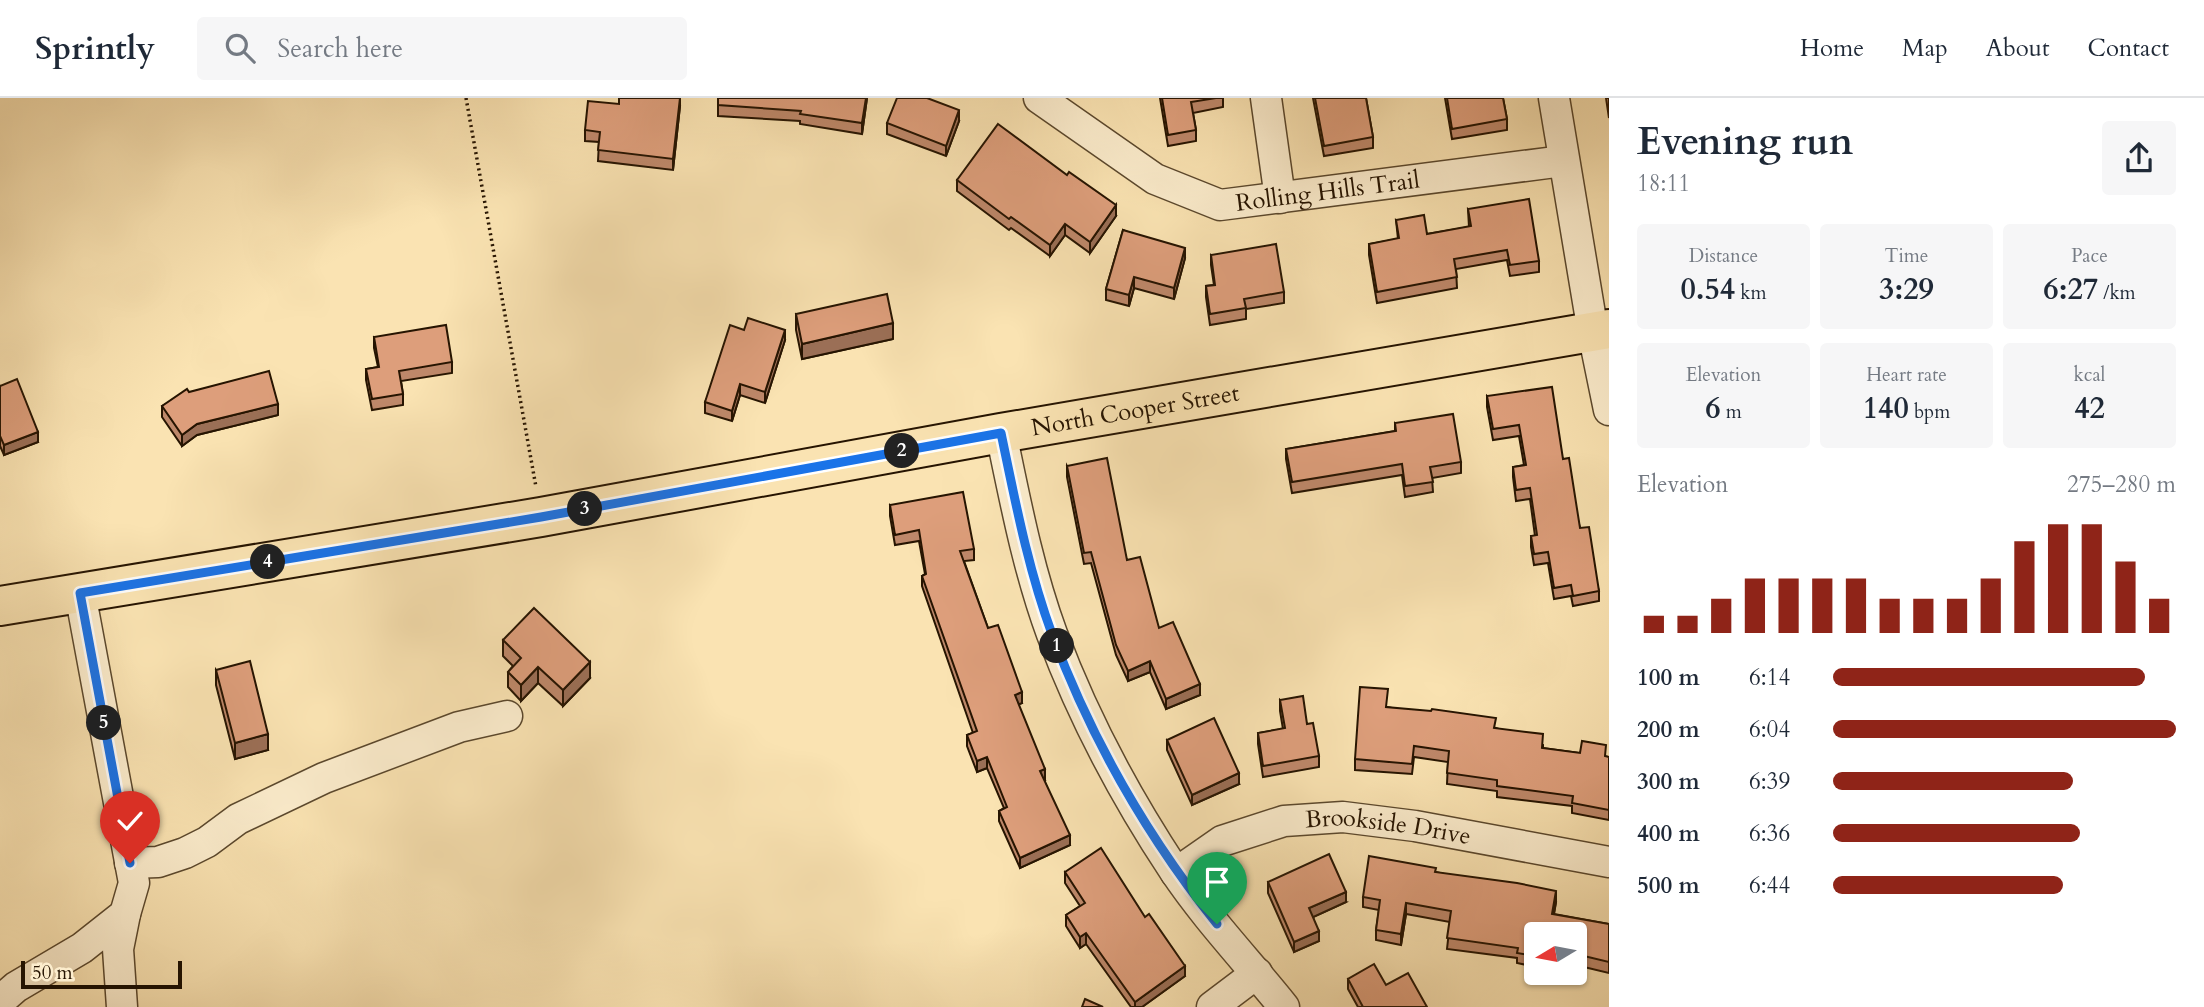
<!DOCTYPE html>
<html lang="en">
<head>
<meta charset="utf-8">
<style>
	:root { --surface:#fff; --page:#f6f6f7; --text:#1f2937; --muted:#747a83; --line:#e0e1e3; --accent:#8f2418 }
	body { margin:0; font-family:Cardo,serif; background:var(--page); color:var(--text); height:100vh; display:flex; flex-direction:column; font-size:26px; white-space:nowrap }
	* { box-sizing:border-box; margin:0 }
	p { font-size:23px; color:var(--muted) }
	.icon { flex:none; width:38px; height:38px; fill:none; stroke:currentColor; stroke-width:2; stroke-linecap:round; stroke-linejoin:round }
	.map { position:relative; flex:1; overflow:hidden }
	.drawer { display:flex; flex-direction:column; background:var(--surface); width:595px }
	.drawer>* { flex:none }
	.needle { width:46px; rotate:260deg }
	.tools { position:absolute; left:1524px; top:824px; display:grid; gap:14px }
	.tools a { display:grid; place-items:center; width:63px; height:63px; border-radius:7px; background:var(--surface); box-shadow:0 2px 5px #0004; font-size:35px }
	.scale { position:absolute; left:21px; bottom:18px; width:161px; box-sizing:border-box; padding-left:7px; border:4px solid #261401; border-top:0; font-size:19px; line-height:24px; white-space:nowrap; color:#261401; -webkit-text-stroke:5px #fcedcd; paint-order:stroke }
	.pin { position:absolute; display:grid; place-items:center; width:60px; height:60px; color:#fff; margin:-72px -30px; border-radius:50% 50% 50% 0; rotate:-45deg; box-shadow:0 0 7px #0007 }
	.pin .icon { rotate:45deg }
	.km { position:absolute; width:35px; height:35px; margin:-18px; border-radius:50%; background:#222; color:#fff; font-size:19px; line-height:35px; text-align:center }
	.round { display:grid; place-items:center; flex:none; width:74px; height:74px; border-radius:7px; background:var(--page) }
	.head { display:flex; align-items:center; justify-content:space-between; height:119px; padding:0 28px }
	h1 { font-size:38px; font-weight:600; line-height:52px }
	.stats { display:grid; grid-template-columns:repeat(3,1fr); gap:10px; height:119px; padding:7px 28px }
	.stats div { display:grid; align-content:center; border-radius:7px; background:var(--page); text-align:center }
	.stats b { font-size:30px; font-weight:600 }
	.stats small { font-size:19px; font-weight:400 }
	.stats p { font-size:19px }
	.chart { height:196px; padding:14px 28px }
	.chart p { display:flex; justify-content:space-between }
	.chart svg { width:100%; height:126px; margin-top:7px; stroke:var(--accent); stroke-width:6 }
	ul { padding:0 28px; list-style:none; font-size:23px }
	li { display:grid; grid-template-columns:112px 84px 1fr; align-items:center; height:52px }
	li i { height:18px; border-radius:9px; background:var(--accent) }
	header { display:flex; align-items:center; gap:42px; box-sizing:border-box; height:98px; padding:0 35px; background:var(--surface); border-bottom:2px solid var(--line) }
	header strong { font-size:33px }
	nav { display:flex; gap:38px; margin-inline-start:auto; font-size:24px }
	.search { width:490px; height:63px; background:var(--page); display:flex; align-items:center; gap:18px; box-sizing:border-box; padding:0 24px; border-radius:7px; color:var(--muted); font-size:26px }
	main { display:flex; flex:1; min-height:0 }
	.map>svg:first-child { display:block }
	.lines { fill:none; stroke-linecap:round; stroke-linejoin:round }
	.minor-casing { stroke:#5b482d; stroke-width:33 }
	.major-casing { stroke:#261401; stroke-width:42 }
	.path { stroke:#261401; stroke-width:3.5; stroke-dasharray:2 3.5; stroke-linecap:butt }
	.minor { stroke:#fcedcd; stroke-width:30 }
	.major { stroke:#fae3b2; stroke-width:38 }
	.wall { fill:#be886a; stroke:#261401; stroke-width:2 }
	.shaded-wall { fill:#9b6f56; stroke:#261401; stroke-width:2 }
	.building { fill:#dd9e7b; stroke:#261401; stroke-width:2 }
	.route-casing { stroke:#fff; stroke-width:14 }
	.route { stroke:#1a73e8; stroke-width:9 }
	.labels { text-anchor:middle; stroke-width:6; stroke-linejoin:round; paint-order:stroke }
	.street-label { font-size:24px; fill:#261401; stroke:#fcedcd }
</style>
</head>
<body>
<header>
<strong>Sprintly</strong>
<div class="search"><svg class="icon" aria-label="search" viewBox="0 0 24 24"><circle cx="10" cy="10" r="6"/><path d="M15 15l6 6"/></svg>Search here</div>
<nav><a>Home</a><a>Map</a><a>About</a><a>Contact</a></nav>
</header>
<main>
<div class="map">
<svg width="1609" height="909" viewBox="0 0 1609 909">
	<rect width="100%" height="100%" fill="#fae3b2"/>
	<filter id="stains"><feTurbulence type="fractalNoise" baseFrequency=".00286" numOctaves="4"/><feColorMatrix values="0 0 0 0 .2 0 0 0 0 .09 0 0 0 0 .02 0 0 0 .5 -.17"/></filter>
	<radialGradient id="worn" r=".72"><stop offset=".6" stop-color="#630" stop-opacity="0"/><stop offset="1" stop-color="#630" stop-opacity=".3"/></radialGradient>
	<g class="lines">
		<!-- minor casing -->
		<g class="minor-casing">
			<g id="minor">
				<path id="s1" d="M1039,0L1155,81L1220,107L1563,63"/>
				<polyline points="1266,0 1280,100"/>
				<polyline points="1554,0 1593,234 1609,312"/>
				<path d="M1001,335C1015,402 1028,471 1052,536C1083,619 1125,698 1174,772C1206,820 1248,864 1284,909"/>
				<polyline points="130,765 158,764 185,755 207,744 238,721 324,680 459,629 507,618"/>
				<path id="s2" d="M1176,775L1222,743L1284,723L1343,719L1415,728L1609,764"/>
				<polyline points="0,903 16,889 82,850 125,816 134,785 80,495"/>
				<polyline points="122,909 118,851 125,816"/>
				<polyline points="1212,909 1257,875"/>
			</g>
		</g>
		<!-- major casing -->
		<g class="major-casing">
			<g id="major">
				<path id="s3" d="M0,508L541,419L1001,335L1609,231"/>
			</g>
		</g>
		<!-- path -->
		<polyline class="path" points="466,0 536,389"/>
		<!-- minor -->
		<use href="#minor" class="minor"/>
		<!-- major -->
		<use href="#major" class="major"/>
	</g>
	<!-- wall -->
	<g class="wall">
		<polygon points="718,0 867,0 862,36 800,26 800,23 718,18"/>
		<polygon points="1160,0 1223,0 1223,9 1193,15 1196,32 1196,43 1168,48"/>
		<polygon points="1313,0 1366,0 1373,39 1373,50 1324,58"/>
		<polygon points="1445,0 1503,0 1507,21 1507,32 1452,41"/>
		<polygon points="1606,0 1609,0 1609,20"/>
		<polygon points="619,6 680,8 673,72 598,63 599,44 585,43 585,32"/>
		<polygon points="959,23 946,58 887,36 887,25"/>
		<polygon points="957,82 1116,118 1090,155 1065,137 1050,158 1011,130 1009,132 957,93"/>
		<polygon points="1468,111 1539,163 1539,174 1510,178 1507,162 1456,171 1457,190 1377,205 1369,157 1369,146 1398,141 1396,122 1427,136 1469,129"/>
		<polygon points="1123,132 1185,160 1174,201 1134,190 1129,208 1106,202 1106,191"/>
		<polygon points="1211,157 1284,194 1284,205 1246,211 1246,221 1210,227 1206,199 1206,188 1214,187 1211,167"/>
		<polygon points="796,216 893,241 802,261 796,232"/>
		<polygon points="744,232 785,242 765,305 740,297 732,323 705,315 705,304"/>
		<polygon points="374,239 452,264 452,275 401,283 403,296 403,307 372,312 366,282 366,271 378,269 374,250"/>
		<polygon points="0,288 38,344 4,357 0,348"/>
		<polygon points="189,294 278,317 197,337 182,348 162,319 162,308"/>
		<polygon points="1487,298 1563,361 1580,430 1599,493 1599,503 1573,508 1571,498 1554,501 1548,465 1534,467 1531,449 1531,438 1535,438 1530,401 1516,403 1513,379 1513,369 1524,367 1519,338 1493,342 1487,309"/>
		<polygon points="1395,325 1461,364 1461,375 1432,380 1433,394 1405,399 1402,377 1292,395 1286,361 1286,351 1395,333"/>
		<polygon points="1067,368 1159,530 1200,597 1166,611 1150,574 1128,583 1116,557 1091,465 1084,466 1067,379"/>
		<polygon points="890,407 974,451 974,462 964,463 988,530 1022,605 1018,606 1045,682 1044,682 1070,747 1020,770 999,723 999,713 1004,710 987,670 977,674 967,648 967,637 973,635 922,488 922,478 925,476 919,443 895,447 890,418"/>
		<polygon points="503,542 590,580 563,608 538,585 521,603 508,589 508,574 513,568 503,558"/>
		<polygon points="216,572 268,652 235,661 216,587"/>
		<polygon points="1280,602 1307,626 1319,658 1319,669 1263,679 1258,646 1258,635 1283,631 1280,613"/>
		<polygon points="1387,609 1496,630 1543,647 1543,650 1609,659 1609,722 1572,715 1572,708 1497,699 1497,693 1447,686 1448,664 1414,659 1412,676 1355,672 1355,661"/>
		<polygon points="1167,642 1239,686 1192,707 1167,652"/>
		<polygon points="1065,774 1145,819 1185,878 1142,909 1131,909 1086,846 1080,850 1066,828 1066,817 1080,808 1065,785"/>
		<polygon points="1436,774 1556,804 1554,816 1609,826 1609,875 1584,869 1583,878 1569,875 1575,875 1575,836 1536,836 1536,869 1517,865 1517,860 1447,851 1450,824 1406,816 1401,847 1376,842 1376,832 1379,812 1363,809 1363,799"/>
		<polygon points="1268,784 1346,804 1313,819 1319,843 1294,854 1268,795"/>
		<polygon points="1348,881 1386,887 1427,909 1358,909 1348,891"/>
	</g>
	<!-- shaded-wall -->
	<g class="shaded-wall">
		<polygon points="680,0 680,8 673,72 673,61"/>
		<polygon points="866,0 867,0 862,36 862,25"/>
		<polygon points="959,12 959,23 946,58 946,48"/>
		<polygon points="1116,107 1116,118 1090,155 1090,144"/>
		<polygon points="1065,126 1065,137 1050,158 1050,147"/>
		<polygon points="1185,150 1185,160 1174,201 1174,190"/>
		<polygon points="1134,179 1134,190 1129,208 1129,197"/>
		<polygon points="893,225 893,241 802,261 802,246"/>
		<polygon points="785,232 785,242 765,305 765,294"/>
		<polygon points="740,286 740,297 732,323 732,313"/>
		<polygon points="278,306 278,317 197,337 182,348 182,337 197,326"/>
		<polygon points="38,334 38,344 4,357 4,347"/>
		<polygon points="1150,563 1150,574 1128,583 1128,573"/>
		<polygon points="590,564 590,580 563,608 563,592"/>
		<polygon points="538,569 538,585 521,603 521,587"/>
		<polygon points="1200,586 1200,597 1166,611 1166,601"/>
		<polygon points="1022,594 1022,605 1015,608 1015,597"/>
		<polygon points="268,636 268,652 235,661 235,645"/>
		<polygon points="987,659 987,670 977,674 977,663"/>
		<polygon points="1045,671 1045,682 1040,684 1040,673"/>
		<polygon points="1239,675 1239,686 1192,707 1192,697"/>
		<polygon points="1070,737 1070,747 1020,770 1020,760"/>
		<polygon points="1556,793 1556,804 1552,826 1552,816"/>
		<polygon points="1346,794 1346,804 1309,821 1309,810"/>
		<polygon points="1406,805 1406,816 1401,847 1401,836"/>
		<polygon points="1319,833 1319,843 1294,854 1294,844"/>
		<polygon points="1086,835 1086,846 1080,850 1080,839"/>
		<polygon points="1185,868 1185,878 1142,909 1135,909 1135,904"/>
	</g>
	<!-- building -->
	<g class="building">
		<polygon points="619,0 680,0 673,61 598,52 600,34 585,32 588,3 619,6"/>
		<polygon points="718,0 866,0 862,25 800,16 801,13 718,7"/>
		<polygon points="897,0 927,0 959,12 946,48 887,25"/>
		<polygon points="1162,0 1216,0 1191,4 1196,32 1168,37"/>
		<polygon points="1315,0 1366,0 1373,39 1324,48"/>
		<polygon points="1447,0 1503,0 1507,21 1452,31"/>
		<polygon points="998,26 1067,77 1069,74 1116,107 1090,144 1065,126 1050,147 1011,119 1009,121 957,82"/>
		<polygon points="1529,101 1539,163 1510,167 1507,152 1454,161 1457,179 1377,194 1369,146 1399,140 1396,122 1424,117 1427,136 1471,128 1468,111"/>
		<polygon points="1123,132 1185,150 1174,190 1134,179 1129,197 1106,191"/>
		<polygon points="1276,146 1284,194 1244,201 1246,210 1210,216 1206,188 1215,187 1211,157"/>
		<polygon points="887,196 893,225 802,246 796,216"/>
		<polygon points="748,220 785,232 765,294 740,286 732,313 705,304 730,227 744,232"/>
		<polygon points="446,227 452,264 399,273 403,296 372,301 366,271 379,269 374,239"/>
		<polygon points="269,273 278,306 197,326 182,337 162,308 187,291 189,294"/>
		<polygon points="17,281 38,334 4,347 0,338 0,288"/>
		<polygon points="1552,289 1563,361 1569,360 1580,430 1589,429 1599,493 1573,498 1571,487 1554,490 1548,454 1534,456 1531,438 1537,437 1530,390 1516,392 1513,369 1526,367 1519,327 1493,331 1487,298"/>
		<polygon points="1453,316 1461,364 1430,369 1433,384 1405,388 1402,366 1292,384 1286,351 1396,333 1395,325"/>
		<polygon points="1107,360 1127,462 1140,459 1159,530 1173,524 1200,586 1166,601 1150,563 1128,573 1116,547 1091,454 1084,455 1067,368"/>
		<polygon points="963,394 974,451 960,453 988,530 998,527 1022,594 1015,597 1045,671 1040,673 1070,737 1020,760 999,713 1007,709 987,659 977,663 967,637 977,633 922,478 926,476 919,432 895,437 890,407"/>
		<polygon points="534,510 590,564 563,592 538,569 521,587 508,574 521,560 503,542"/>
		<polygon points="250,563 268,636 235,645 216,572"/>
		<polygon points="1360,589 1388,591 1386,609 1431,613 1432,611 1496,620 1494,630 1543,636 1542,650 1580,655 1582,643 1606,647 1605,658 1609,659 1609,712 1572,705 1573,698 1497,688 1497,682 1447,675 1449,653 1414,648 1412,666 1355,661"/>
		<polygon points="1303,598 1307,626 1313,625 1319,658 1263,668 1258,635 1285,630 1280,602"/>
		<polygon points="1214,620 1239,675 1192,697 1167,642"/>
		<polygon points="1101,750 1145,819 1149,816 1185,868 1135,904 1086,835 1080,839 1066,817 1085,805 1065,774"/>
		<polygon points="1329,756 1346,794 1309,810 1319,833 1294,844 1268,784"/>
		<polygon points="1369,758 1436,770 1435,774 1517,785 1556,793 1552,816 1609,826 1609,864 1584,858 1583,867 1575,866 1575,836 1536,836 1536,858 1517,855 1518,850 1447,840 1451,813 1406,805 1401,836 1376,832 1380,802 1363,799"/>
		<polygon points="1374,866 1386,887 1408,875 1427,909 1363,909 1348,881"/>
		<polygon points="1085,901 1103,909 1082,909"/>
	</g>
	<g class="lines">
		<!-- route casing -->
		<g class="route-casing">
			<path id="route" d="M130,765L80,495L541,419L1001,335C1015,402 1028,471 1052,536C1092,643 1146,737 1217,826"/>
		</g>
		<!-- route -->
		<use href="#route" class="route"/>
	</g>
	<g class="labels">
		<!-- street labels -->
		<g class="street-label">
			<text dy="8" stroke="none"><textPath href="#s1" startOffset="320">Rolling Hills Trail</textPath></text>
			<text dy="8" stroke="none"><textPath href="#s3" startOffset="1152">North Cooper Street</textPath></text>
			<text dy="8" stroke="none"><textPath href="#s2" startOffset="226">Brookside Drive</textPath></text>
		</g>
	</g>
	<rect width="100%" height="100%" filter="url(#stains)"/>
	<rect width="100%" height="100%" fill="url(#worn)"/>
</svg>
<div class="tools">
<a><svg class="needle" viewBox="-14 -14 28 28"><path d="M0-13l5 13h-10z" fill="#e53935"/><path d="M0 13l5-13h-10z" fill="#747a83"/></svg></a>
</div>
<div class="scale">50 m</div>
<div class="pin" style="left:1217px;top:826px;background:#1e9e55"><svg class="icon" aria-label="arrive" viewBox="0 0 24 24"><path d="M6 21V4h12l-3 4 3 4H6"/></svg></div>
<div class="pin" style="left:130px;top:765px;background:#d93025"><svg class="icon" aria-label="check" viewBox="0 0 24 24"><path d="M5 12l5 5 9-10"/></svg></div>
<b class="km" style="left:1057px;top:548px">1</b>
<b class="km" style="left:902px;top:353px">2</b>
<b class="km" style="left:585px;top:411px">3</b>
<b class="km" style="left:268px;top:464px">4</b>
<b class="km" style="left:104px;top:625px">5</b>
</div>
<section class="drawer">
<div class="head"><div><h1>Evening run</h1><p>18:11</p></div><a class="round"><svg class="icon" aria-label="share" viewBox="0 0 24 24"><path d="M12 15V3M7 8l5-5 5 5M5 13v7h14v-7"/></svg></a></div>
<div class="stats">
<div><p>Distance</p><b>0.54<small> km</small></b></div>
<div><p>Time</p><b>3:29</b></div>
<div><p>Pace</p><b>6:27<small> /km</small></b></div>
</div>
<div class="stats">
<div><p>Elevation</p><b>6<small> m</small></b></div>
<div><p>Heart rate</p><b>140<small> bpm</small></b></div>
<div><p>kcal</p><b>42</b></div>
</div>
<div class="chart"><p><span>Elevation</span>275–280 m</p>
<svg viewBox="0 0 160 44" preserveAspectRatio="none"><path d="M5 44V38M15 44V38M25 44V32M35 44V25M45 44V25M55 44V25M65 44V25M75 44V32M85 44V32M95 44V32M105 44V25M115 44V12M125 44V6M135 44V6M145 44V19M155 44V32"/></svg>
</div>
<ul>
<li><b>100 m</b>6:14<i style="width:91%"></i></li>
<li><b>200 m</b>6:04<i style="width:100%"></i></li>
<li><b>300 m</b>6:39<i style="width:70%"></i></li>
<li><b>400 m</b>6:36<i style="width:72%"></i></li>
<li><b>500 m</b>6:44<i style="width:67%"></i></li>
</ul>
</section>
</main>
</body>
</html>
